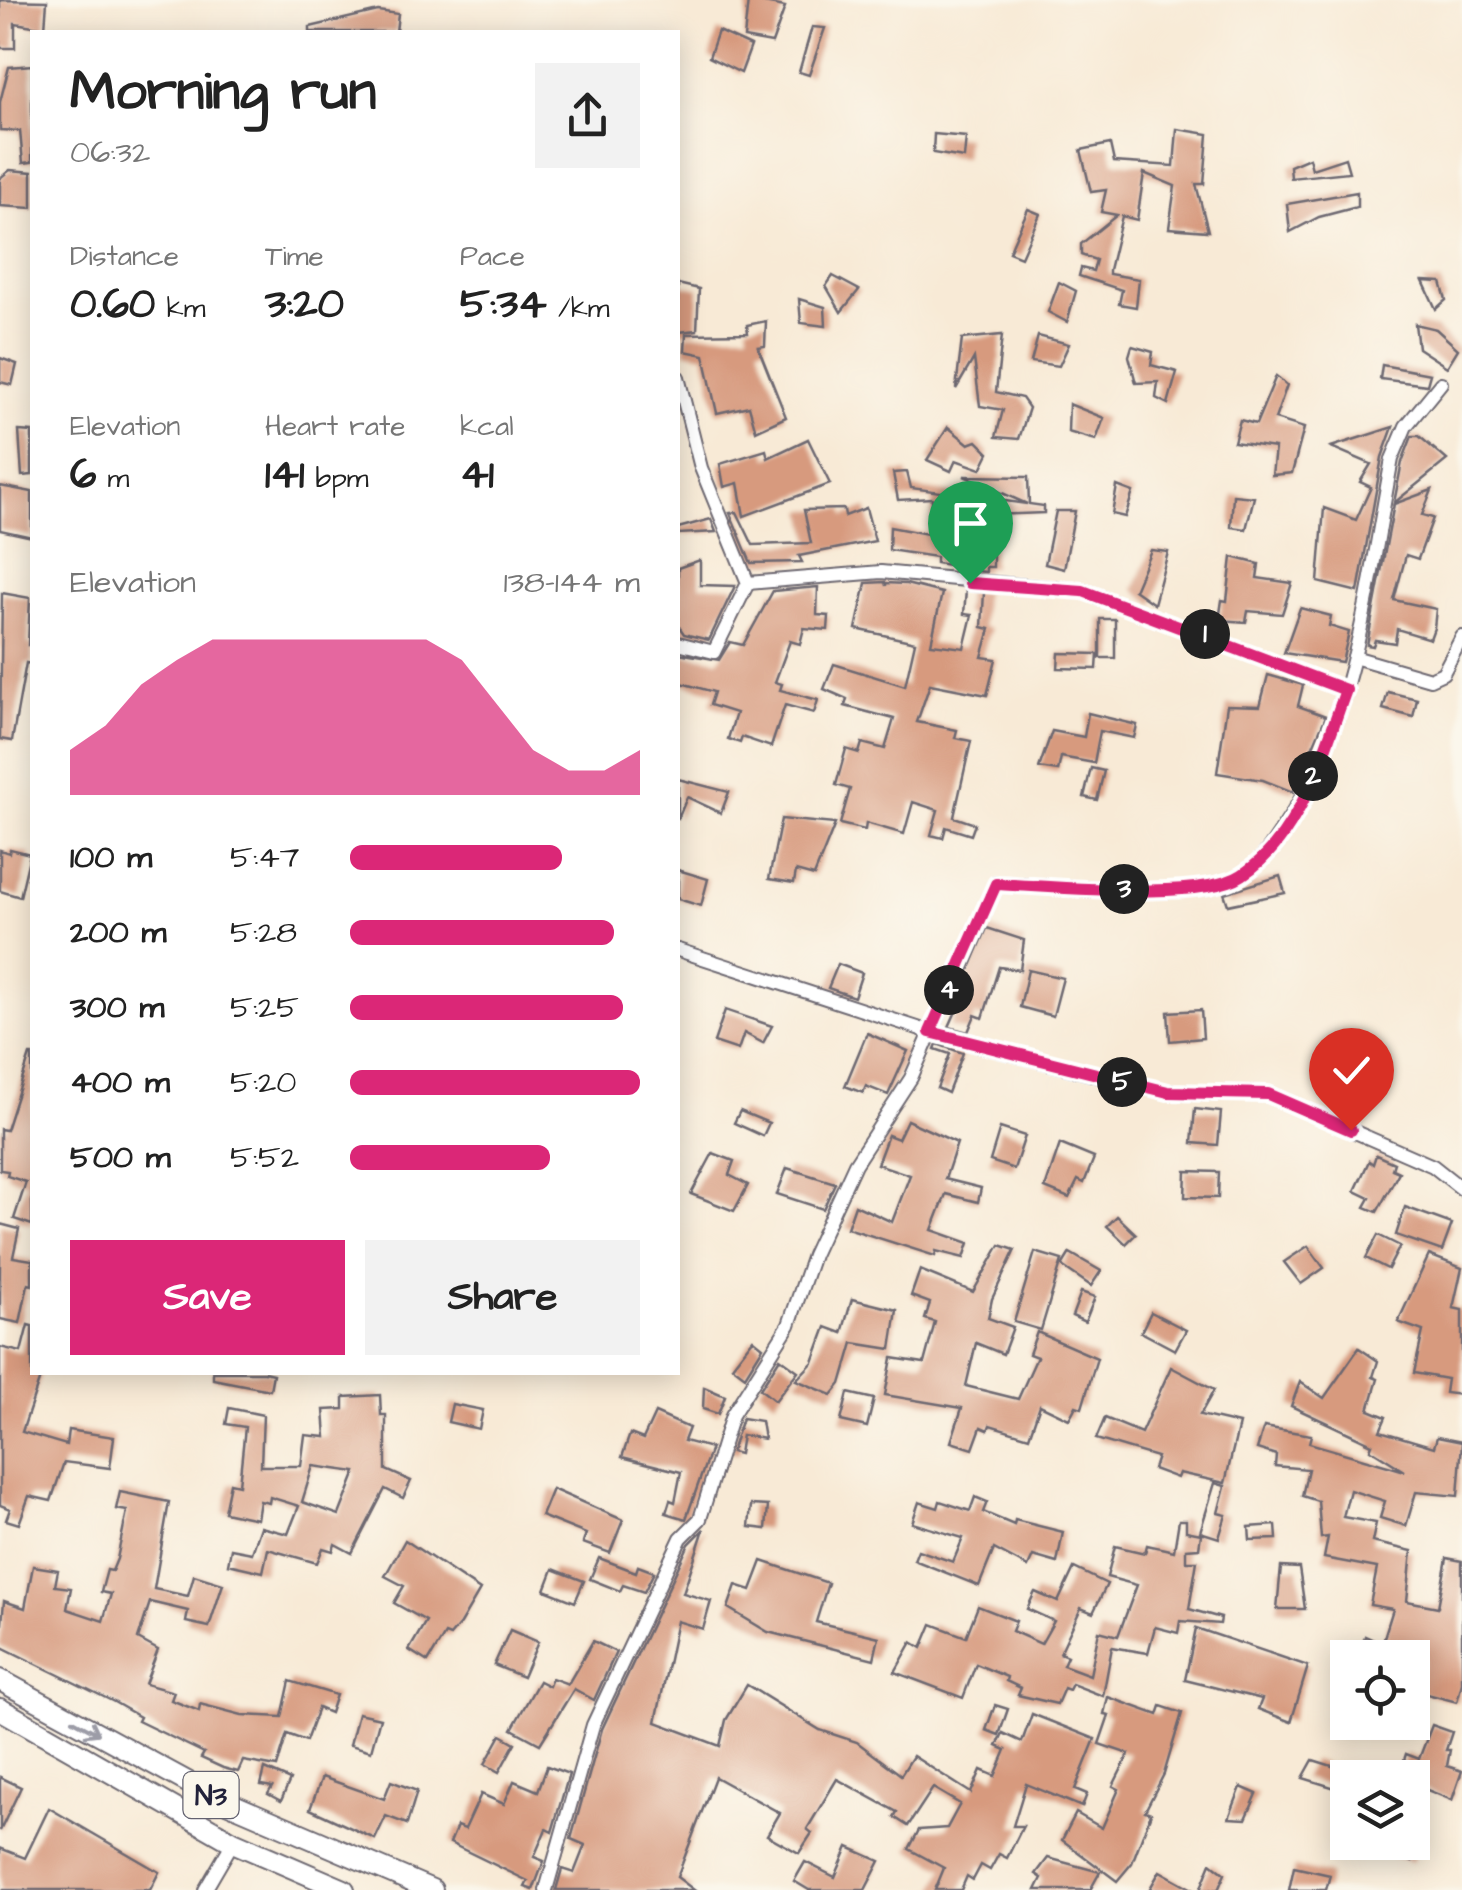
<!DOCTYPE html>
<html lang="en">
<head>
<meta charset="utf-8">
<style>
	:root { --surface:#fff; --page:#f2f2f2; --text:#222; --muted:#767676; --accent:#db2777 }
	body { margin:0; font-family:"Architects Daughter",sans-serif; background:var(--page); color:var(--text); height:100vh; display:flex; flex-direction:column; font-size:38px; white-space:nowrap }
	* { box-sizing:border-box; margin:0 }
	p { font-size:32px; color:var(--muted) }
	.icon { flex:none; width:55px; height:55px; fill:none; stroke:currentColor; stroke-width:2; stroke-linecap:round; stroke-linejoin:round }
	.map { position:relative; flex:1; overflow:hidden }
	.drawer { position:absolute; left:30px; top:30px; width:650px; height:1345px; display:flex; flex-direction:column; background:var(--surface); border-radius:0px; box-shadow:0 5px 25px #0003 }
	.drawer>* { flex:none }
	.controls { position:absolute; left:1330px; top:1640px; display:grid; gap:20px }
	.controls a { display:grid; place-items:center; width:100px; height:100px; border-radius:0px; background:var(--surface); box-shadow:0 5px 25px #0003; font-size:50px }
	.pin { position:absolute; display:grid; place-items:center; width:85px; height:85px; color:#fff; margin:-102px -42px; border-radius:50% 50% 50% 0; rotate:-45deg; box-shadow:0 0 10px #0007 }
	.pin .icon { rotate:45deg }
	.km { position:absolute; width:50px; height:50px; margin:-25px; border-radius:50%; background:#222; color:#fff; font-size:28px; line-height:50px; text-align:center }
	.round { display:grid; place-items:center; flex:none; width:105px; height:105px; border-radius:0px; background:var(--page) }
	.headline { display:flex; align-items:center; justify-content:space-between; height:170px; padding:0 40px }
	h1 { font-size:55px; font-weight:700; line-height:75px }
	.metrics { display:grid; grid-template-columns:repeat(3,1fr); gap:15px; height:170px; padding:10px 40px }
	.metrics div { display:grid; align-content:center }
	.metrics b { font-size:42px; font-weight:700 }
	.metrics small { font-size:28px; font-weight:400 }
	.metrics p { font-size:28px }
	.chart { height:280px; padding:20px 40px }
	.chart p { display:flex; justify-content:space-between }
	.chart svg { width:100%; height:180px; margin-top:10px; fill:var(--accent); opacity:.7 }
	.primary-button { display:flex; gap:20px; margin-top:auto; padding:20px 40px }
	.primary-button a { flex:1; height:115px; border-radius:0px; background:var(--accent); color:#fff; font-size:40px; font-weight:700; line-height:115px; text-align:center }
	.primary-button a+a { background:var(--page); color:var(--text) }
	ul { padding:0 40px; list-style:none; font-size:32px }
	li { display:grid; grid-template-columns:160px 120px 1fr; align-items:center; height:75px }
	li i { height:25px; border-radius:12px; background:var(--accent) }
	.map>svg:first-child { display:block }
	.building { fill:#d79a7e; fill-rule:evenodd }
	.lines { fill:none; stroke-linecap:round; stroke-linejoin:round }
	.minor-casing { stroke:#6d6871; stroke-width:16 }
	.trunk-casing { stroke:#6d6871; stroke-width:24 }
	.minor { stroke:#fff; stroke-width:12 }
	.trunk { stroke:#fff; stroke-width:20 }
	.oneway { stroke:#9c9ca7 }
	.route-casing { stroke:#fff; stroke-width:20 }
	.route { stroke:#db2777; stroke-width:12 }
	.labels { text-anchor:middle; stroke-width:8; stroke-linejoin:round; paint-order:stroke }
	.shield { fill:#fbf7ec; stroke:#636270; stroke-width:2.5 }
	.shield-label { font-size:28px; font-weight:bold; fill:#22223b }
</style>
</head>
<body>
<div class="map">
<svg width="1462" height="1890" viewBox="0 0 1462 1890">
	<rect width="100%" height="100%" fill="#fbf7ec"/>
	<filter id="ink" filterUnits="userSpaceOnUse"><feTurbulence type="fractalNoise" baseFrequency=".01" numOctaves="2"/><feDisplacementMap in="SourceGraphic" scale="20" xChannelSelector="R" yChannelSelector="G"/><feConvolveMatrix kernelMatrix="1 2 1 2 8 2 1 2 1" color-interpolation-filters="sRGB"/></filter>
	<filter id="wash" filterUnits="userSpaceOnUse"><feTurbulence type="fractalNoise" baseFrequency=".0048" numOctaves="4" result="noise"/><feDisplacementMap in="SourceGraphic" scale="40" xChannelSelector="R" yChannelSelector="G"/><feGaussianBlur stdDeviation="2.25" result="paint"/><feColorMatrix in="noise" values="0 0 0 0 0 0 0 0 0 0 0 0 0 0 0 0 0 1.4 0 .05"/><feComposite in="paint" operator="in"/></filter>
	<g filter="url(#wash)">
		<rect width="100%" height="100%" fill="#f8ead6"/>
		<g id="blocks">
			<!-- building -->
			<g class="building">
				<polygon points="0,0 47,1 45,28 15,23 15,48 0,48"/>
				<polygon points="748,0 785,7 772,43 744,38"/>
				<polygon points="378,11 398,14 396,32 310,32 310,27"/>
				<polygon points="812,27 825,28 809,75 799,72"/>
				<polygon points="718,31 751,46 741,73 709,57"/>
				<polygon points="32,65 32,162 23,163 20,131 0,130 0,102 9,67"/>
				<polygon points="1177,129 1208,134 1204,184 1196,184 1208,231 1169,228 1175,186 1144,173 1137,220 1122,216 1109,270 1109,274 1139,279 1136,307 1119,304 1122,290 1079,276 1081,268 1093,271 1096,260 1081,255 1081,244 1117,215 1101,212 1106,190 1091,192 1081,150 1110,144 1114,162 1174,166"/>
				<polygon points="934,134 966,137 964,158 933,153"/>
				<polygon points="1309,158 1312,169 1345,158 1349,172 1291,178 1290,166"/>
				<polygon points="10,170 32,172 32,208 0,206 0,178"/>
				<polygon points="1357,192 1357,207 1319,217 1290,232 1287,204"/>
				<polygon points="1028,209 1040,214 1021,257 1009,252"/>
				<polygon points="833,276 859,290 841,312 826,286"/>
				<polygon points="1423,281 1441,282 1446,300 1436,309"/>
				<polygon points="1059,282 1076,291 1067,322 1048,312"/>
				<polygon points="678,284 699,289 697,330 678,332"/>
				<polygon points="799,299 825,307 826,326 801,323"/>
				<polygon points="766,321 765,346 758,347 786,417 756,431 749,406 717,413 704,355 685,351 686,334 748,333 747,325"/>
				<polygon points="1415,324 1436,329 1458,349 1447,367 1418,348"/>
				<polygon points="1002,335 996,392 1022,398 1029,408 1019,439 996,437 1003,410 980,406 974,358 956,389 962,339"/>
				<polygon points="1038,336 1069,344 1059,366 1031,362"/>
				<polygon points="1132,346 1153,352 1151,365 1177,372 1168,404 1156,398 1158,382 1136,383 1129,356"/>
				<polygon points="0,358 17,364 12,385 0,382"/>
				<polygon points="1382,365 1430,374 1427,385 1380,379"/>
				<polygon points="1276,376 1287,385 1275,419 1304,428 1292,473 1272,475 1275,448 1234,442 1240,420 1256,424"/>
				<polygon points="1069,404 1104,418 1096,440 1068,432"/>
				<polygon points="948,427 969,444 977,441 989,453 981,469 956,460 951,471 927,460"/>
				<polygon points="1393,427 1382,457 1358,592 1318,582 1324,508 1356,520 1371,487 1360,482 1371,464 1331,447"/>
				<polygon points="19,431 32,432 32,475 22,476"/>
				<polygon points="1412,436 1419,436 1447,460 1394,503 1402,462"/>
				<polygon points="808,439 830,484 744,516 738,483 724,487 720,464 766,450 768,458"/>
				<polygon points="907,472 911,488 1027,504 964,476 1028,477 1029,504 1044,506 1044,513 993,515 993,567 986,567 986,572 967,570 970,521 959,519 949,565 936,563 936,557 889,550 890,527 933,535 932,498 898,500 893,473"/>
				<polygon points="0,486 32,492 32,537 0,530"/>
				<polygon points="1117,486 1133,492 1125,517 1112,514"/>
				<polygon points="1432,490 1422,515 1433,518 1418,559 1406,555 1394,600 1436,609 1434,628 1430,639 1397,629 1395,643 1375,640 1373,646 1367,645 1394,504"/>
				<polygon points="1233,495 1254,497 1246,529 1231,527"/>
				<polygon points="866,508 875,541 799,556 802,562 751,563 730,513 737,512 753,545 811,543 804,510 844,509 845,516"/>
				<polygon points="1056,511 1075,511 1064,569 1045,564"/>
				<polygon points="711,519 716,532 678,534 678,528"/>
				<polygon points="1151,550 1168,552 1154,604 1134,590"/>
				<polygon points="1232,557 1259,564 1257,578 1292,583 1282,614 1248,611 1246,622 1219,620 1222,600 1227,601"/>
				<polygon points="700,560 700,585 735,586 709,640 684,634 678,625 678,568"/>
				<polygon points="885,582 886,586 886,583 906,584 942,593 931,644 964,648 972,615 964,614 966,590 984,592 982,627 990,629 982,657 996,659 987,695 930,684 917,722 957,730 955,738 971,741 954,817 975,824 971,835 946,827 943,838 931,835 938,810 913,802 904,834 866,823 865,830 840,824 850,789 836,785 846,749 859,753 862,743 885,749 894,719 845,706 847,699 824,689 834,664 905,686 915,642 856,629 866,583"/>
				<polygon points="818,587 817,615 829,616 828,630 804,628 800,644 790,641 775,682 782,684 780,690 818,700 814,713 785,705 771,747 742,737 740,743 728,739 736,713 710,705 714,692 678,682 678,653 719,660 730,642 743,645 773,591"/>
				<polygon points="2,593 30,598 28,645 32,644 32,664 26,663 12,741 0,739"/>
				<polygon points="1300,608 1331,616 1329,626 1349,632 1342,662 1284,653"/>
				<rect x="1100" y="619" width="15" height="39"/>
				<polygon points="1059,653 1098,654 1097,669 1058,668"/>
				<polygon points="1268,675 1303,685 1298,706 1326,716 1293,792 1263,780 1217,773 1227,705 1260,706"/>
				<polygon points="1388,692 1417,699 1413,717 1383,709"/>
				<polygon points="1088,713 1137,725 1134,738 1100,731 1094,763 1061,757 1058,771 1039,768 1052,731 1084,737"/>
				<polygon points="1091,768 1104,771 1097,800 1084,797"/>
				<polygon points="678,779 729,792 721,813 687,797 678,819"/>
				<polygon points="781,819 835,824 814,876 796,871 794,883 769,879"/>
				<polygon points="10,849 30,854 20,897 0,891 0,850 9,853"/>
				<polygon points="678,870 708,879 701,906 678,899"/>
				<polygon points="1280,876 1285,893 1228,905 1224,893"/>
				<polygon points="987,928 1024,940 1020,970 999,967 983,1018 975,1015 968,1032 949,1027 957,1009 953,1008"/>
				<polygon points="838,964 862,973 854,997 828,988"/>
				<polygon points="1028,970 1063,978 1053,1016 1020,1007"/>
				<polygon points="725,1010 772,1026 763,1043 744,1033 738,1050 714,1042"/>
				<polygon points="1201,1010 1203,1038 1170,1041 1168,1012"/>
				<polygon points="867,1033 908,1051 888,1095 866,1086 863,1093 845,1086"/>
				<polygon points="937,1044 963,1053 948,1093 937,1088 950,1054 935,1049"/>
				<polygon points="30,1055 32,1055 32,1225 14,1219 26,1182 7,1176 8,1171 0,1170 0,1129 6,1130"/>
				<polygon points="1195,1109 1221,1112 1218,1145 1192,1143"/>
				<polygon points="740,1111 769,1123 763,1136 734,1123"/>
				<polygon points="907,1120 957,1143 945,1179 981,1188 978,1202 946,1194 932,1230 969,1243 964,1258 936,1251 935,1256 847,1228 855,1205 892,1222 910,1175 877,1164 888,1135 898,1139"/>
				<polygon points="1000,1128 1025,1136 1014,1169 990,1161"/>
				<polygon points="1060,1144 1094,1158 1084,1183 1078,1180 1069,1198 1045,1188"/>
				<polygon points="713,1153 734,1161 729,1175 748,1185 734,1211 691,1194"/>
				<polygon points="1376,1155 1394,1163 1392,1169 1399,1172 1377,1212 1365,1207 1370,1198 1355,1191 1369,1161 1373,1164"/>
				<polygon points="787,1168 835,1183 823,1209 777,1194"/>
				<polygon points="1186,1171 1219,1172 1218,1198 1185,1197"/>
				<polygon points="1405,1207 1452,1224 1442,1251 1396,1235"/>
				<polygon points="1117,1216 1136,1234 1126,1244 1107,1226"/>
				<polygon points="0,1224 19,1229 13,1257 32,1260 32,1285 28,1284 20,1323 0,1319"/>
				<polygon points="1378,1235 1400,1246 1388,1269 1366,1258"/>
				<polygon points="1000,1245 1015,1250 992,1299 988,1318 1013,1327 1003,1354 976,1343 966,1386 1018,1399 1037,1357 1029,1354 1037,1332 1097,1358 1082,1408 1076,1406 1069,1419 1040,1405 1029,1437 990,1425 988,1430 981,1427 973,1449 951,1442 962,1408 885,1395 892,1358 924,1363 935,1322 925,1319 930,1303 911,1296 920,1270 973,1292"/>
				<polygon points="1308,1246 1324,1268 1301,1284 1284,1262"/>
				<polygon points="1035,1252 1062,1260 1041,1330 1014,1322"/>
				<polygon points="1070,1253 1101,1271 1091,1286 1062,1266"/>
				<polygon points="1429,1255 1462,1268 1453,1308 1462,1310 1462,1395 1445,1393 1447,1379 1414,1373 1423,1331 1398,1322"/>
				<polygon points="1081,1292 1095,1297 1085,1322 1072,1316"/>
				<polygon points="852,1299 897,1310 891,1349 853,1343 841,1384 832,1395 796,1380 813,1362 826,1327 842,1333"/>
				<polygon points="1151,1312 1186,1330 1175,1350 1141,1332"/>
				<polygon points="28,1325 32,1326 32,1372 41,1375 22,1432 66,1445 68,1430 114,1437 110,1468 64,1462 51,1501 29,1496 19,1524 6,1520 10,1509 0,1505 0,1347 21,1352"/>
				<polygon points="753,1339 763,1347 745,1376 732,1366"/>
				<polygon points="1359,1348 1378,1361 1373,1377 1378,1379 1369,1410 1386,1417 1380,1431 1434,1447 1437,1437 1462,1442 1458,1496 1416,1492 1406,1526 1380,1518 1385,1501 1350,1490 1343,1517 1376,1523 1372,1542 1412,1551 1407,1601 1438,1607 1447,1558 1462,1561 1462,1683 1457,1702 1416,1691 1425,1657 1396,1649 1413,1658 1358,1658 1365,1636 1382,1644 1393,1609 1370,1605 1377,1568 1324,1558 1328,1537 1321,1538 1318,1501 1302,1496 1308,1469 1275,1466 1276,1455 1257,1449 1264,1427 1311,1435 1309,1443 1405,1471 1370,1449 1372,1444 1291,1406 1300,1382 1324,1398"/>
				<polygon points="780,1358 798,1371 775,1401 760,1389"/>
				<polygon points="1171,1367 1214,1390 1200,1415 1239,1424 1225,1483 1179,1473 1177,1478 1153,1469 1157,1457 1096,1439 1105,1418 1141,1433"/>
				<polygon points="213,1372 264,1372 273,1374 270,1390 213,1379"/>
				<polygon points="704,1387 725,1396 718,1414 703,1409"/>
				<polygon points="848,1393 874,1399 867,1427 841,1421"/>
				<path d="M380,1395L381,1415H386V1470L411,1481L403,1498L385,1489L352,1553L335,1544L333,1551L323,1548L317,1563L268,1549L263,1572L228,1564L231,1549L252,1553L261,1527L288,1534L299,1506L270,1497L269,1503L260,1501L257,1519L224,1512L230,1483L239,1485L245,1427L226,1424L229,1408L263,1415L261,1466H301L305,1435L326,1437L324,1410L344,1409V1397ZM313,1466L356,1472L339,1515L302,1502Z"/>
				<polygon points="452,1404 483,1410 479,1429 448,1422"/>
				<polygon points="655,1413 689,1428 684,1441 711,1448 686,1519 666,1513 670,1500 675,1502 681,1472 622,1457 630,1434 643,1439"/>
				<polygon points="742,1418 761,1421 764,1439 742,1435 739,1454 731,1452"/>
				<polygon points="1215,1483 1225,1486 1218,1513 1226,1515 1219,1538 1200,1532"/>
				<polygon points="552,1489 623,1520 610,1553 583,1543 586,1534 541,1516"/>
				<polygon points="120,1492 169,1502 154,1589 188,1596 194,1575 223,1584 209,1627 186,1622 188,1611 150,1602 138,1639 158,1650 145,1684 174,1692 171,1700 199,1711 200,1704 242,1715 282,1717 290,1681 336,1695 330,1713 318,1708 306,1741 287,1734 277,1767 243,1761 238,1772 223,1768 201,1758 204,1753 138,1721 140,1717 114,1702 0,1646 4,1601 25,1608 33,1566 58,1570 55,1586 71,1588 67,1609 103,1621 111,1594 101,1592 107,1570 112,1571 117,1559 127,1511 116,1509"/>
				<polygon points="975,1497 987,1502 983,1512 1014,1525 1015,1520 1063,1532 1057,1563 1033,1556 1028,1567 994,1549 979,1586 914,1560 918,1550 953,1562 963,1538 912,1523 919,1502 938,1508 940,1501 970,1511"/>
				<polygon points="751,1505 768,1506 766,1529 749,1527"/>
				<polygon points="1179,1520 1186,1520 1186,1531 1201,1534 1199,1548 1186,1549 1186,1561 1197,1561 1189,1609 1221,1618 1220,1624 1180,1621 1178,1633 1155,1627 1148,1653 1112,1647 1103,1696 1072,1684 1069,1690 1064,1688 1057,1704 1018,1695 1021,1688 1006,1681 1007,1677 976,1664 963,1698 895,1672 912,1642 922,1648 932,1624 966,1637 978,1606 1016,1621 1012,1631 1041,1644 1054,1621 1027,1609 1035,1592 1058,1602 1074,1568 1107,1584 1093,1613 1081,1608 1060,1653 1067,1656 1063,1665 1090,1675 1099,1631 1118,1636 1137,1585 1107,1577 1115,1546 1145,1553 1147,1545 1174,1551"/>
				<polygon points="1276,1525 1277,1539 1250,1540 1249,1527"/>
				<polygon points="704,1529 683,1593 711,1601 703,1629 677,1621 656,1722 720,1746 726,1720 747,1685 820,1730 857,1742 901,1775 913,1756 971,1793 981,1770 995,1776 1006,1750 997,1746 1003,1733 1022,1742 1032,1714 1095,1739 1075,1789 1087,1794 1082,1807 1026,1784 1013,1826 1023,1826 1007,1858 999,1854 990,1870 981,1865 973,1880 967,1876 961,1890 935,1890 944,1868 909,1849 919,1830 947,1828 960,1804 933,1788 908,1826 894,1817 897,1812 837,1779 807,1829 812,1833 799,1853 767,1835 780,1813 715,1777 677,1877 694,1890 556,1890 562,1869 574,1873 585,1845 571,1839 602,1729 689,1544"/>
				<polygon points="405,1540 480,1590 460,1624 450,1636 445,1634 428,1662 409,1650 426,1621 394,1603 404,1586 385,1576"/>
				<polygon points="599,1558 636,1572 638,1566 654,1572 644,1592 623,1585 620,1591 590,1579"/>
				<polygon points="762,1561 828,1583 816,1622 879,1637 874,1659 768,1632 728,1608 736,1585 751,1590"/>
				<polygon points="1281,1567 1299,1568 1305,1609 1277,1609"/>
				<polygon points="553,1569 584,1581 575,1602 545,1590"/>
				<polygon points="1196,1628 1308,1666 1291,1722 1258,1709 1262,1699 1185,1680"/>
				<polygon points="510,1630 538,1642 523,1677 494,1665"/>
				<polygon points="593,1641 616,1652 594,1700 574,1689 540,1744 512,1729 539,1681 549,1686 552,1678 568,1684"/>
				<polygon points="1108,1697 1158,1715 1161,1706 1182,1713 1164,1774 1145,1811 1151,1813 1132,1863 1117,1881 1062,1840 1076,1813 1102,1828 1119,1789 1113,1786 1129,1754 1099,1744 1109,1715 1104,1714"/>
				<polygon points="995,1705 1008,1709 999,1735 986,1730"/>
				<polygon points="358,1713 380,1718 371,1751 350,1745"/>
				<polygon points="1432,1725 1452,1732 1446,1750 1450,1750 1447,1766 1462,1771 1452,1800 1412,1784 1412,1778 1398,1778 1406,1754 1419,1759"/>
				<polygon points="501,1735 515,1743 499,1772 485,1764"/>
				<polygon points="1313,1760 1348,1771 1348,1792 1303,1778"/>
				<polygon points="547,1766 569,1774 552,1832 546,1829 534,1857 544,1861 533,1890 525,1887 528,1881 450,1843 457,1826 465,1829 481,1794 504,1804 514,1781 538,1791"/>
				<polygon points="265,1769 290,1780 281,1801 268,1794 272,1787 261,1785"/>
				<polygon points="0,1777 21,1787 0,1831"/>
				<polygon points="322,1777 384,1799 391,1781 417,1791 407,1824 386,1816 375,1839 310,1809"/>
				<polygon points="1241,1787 1257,1794 1246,1819 1229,1818"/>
				<polygon points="49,1808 159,1872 150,1890 0,1890 0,1848 25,1858"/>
				<polygon points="1390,1842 1418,1842 1412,1862 1387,1854"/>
				<polygon points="848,1847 880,1861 865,1890 809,1890 794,1881 805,1862 835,1877"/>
				<polygon points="1048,1858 1100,1872 1090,1890 1036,1890 1042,1878 1036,1874"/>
				<polygon points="1211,1863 1225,1874 1218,1890 1200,1890"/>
				<polygon points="1294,1867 1330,1875 1326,1890 1289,1890"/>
				<polygon points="1160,1871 1194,1890 1149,1890"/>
			</g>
		</g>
	</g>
	<g filter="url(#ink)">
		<use href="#blocks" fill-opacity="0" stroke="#6d6871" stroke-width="2.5"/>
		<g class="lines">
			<!-- minor casing -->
			<g class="minor-casing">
				<g id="minor">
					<polyline points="678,377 701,468 748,583 714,652 678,643"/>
					<polyline points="748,583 881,572 1083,591 1346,690"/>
					<polyline points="1354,657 1430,679 1443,673 1462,637"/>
					<polyline points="678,950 930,1032 1129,1084 1169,1092 1268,1094 1433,1166 1462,1189"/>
					<polyline points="205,1890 233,1842"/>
					<path d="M546,1890L593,1725L681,1538L700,1519L732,1415L789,1325L813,1255L855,1164L911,1078L996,884C1055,886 1188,902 1238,878C1257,869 1268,850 1279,834C1355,725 1368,586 1392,459L1406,426L1441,383"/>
				</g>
			</g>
			<!-- trunk casing -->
			<g class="trunk-casing">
				<g id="trunk">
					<polyline points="0,1680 215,1797 432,1890"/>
					<polyline points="0,1709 233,1842 344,1890"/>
				</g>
			</g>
			<!-- minor -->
			<use href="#minor" class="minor"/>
			<!-- trunk -->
			<use href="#trunk" class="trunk"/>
		</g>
		<!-- one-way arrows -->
		<defs><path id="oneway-shaft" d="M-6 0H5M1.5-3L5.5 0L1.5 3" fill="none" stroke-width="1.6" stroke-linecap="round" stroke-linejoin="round" transform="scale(2.5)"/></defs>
		<use class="oneway" href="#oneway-shaft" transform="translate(86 1727) rotate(29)"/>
	</g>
	<g class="lines" filter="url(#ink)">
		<!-- route casing -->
		<g class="route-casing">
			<path id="route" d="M970,583L1083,591L1346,690C1323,752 1301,837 1242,875C1201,902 1049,886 996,884L930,1032L1168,1092L1268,1094L1351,1130"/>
		</g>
		<!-- route -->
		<use href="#route" class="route"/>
	</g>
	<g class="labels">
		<!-- shield labels -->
		<rect class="shield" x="183.5" y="1772" width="55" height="46" rx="8"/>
		<g class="shield-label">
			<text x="211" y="1805">N3</text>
		</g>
	</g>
</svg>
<div class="controls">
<a><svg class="icon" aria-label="locate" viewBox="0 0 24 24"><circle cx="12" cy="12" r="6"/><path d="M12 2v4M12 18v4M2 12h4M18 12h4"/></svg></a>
<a><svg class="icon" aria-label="layers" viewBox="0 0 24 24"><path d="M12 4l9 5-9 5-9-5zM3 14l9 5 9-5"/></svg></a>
</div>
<div class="pin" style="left:970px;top:583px;background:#1e9e55"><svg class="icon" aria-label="arrive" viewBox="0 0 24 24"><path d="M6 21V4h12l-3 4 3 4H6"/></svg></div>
<div class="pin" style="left:1351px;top:1130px;background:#d93025"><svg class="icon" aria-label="check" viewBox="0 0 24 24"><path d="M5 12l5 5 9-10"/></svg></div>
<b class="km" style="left:1205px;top:634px">1</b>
<b class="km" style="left:1313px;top:776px">2</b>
<b class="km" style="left:1124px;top:889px">3</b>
<b class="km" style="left:949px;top:990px">4</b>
<b class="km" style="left:1122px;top:1082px">5</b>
<section class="drawer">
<div class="headline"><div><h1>Morning run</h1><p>06:32</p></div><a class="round"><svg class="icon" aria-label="share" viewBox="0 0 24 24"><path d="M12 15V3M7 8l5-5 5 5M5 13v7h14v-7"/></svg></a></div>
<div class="metrics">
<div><p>Distance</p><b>0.60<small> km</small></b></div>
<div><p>Time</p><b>3:20</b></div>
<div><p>Pace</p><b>5:34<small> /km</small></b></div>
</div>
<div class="metrics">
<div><p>Elevation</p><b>6<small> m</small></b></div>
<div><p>Heart rate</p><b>141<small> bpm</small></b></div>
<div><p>kcal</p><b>41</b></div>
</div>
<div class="chart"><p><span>Elevation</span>138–144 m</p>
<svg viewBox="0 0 160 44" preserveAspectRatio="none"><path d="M0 44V33L10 27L20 17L30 11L40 6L50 6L60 6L70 6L80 6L90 6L100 6L110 11L120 22L130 33L140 38L150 38L160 33V44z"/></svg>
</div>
<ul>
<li><b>100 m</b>5:47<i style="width:73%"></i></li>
<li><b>200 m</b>5:28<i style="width:91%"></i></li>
<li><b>300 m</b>5:25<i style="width:94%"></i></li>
<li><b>400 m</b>5:20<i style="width:100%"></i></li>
<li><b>500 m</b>5:52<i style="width:69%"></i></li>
</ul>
<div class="primary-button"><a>Save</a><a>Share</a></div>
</section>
</div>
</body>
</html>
